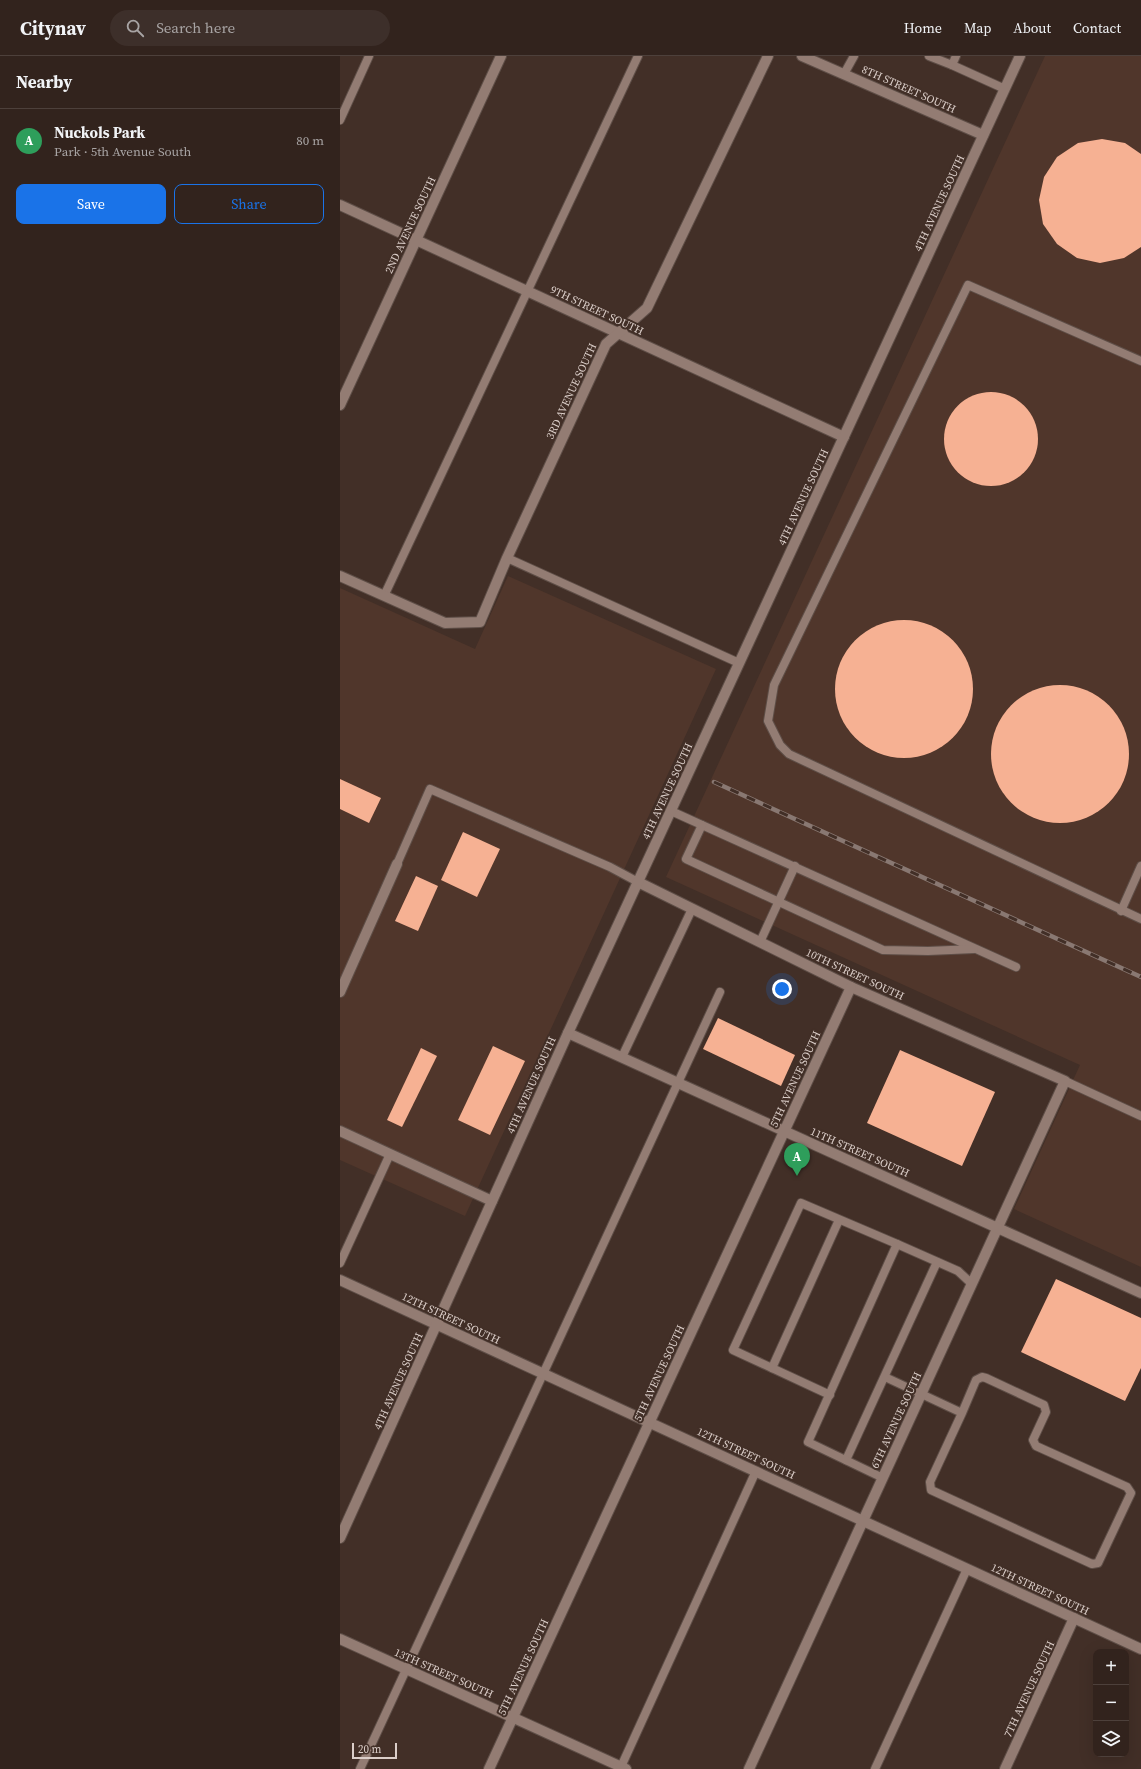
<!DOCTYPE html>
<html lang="en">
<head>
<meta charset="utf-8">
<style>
	body { margin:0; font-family:"Source Serif 4",serif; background:#3d2f2a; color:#f1f3f6 }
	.controls { position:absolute; right:12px; bottom:12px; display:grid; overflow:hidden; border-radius:8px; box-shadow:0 4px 16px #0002 }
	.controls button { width:36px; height:36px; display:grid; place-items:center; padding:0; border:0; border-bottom:1px solid #4d403b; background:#32231d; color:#f1f3f6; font:20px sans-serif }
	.scale { position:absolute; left:12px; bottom:10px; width:45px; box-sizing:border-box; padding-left:4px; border:2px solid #dbcec9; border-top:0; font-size:11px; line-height:14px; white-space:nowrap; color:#dbcec9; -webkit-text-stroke:3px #422f27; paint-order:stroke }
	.you { position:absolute; left:442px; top:933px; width:14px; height:14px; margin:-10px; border:3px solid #fff; border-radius:50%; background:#1a73e8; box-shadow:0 0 0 6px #1a73e833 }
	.badge { display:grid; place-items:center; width:26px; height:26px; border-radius:50%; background:#1a73e8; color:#fff; font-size:13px; font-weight:700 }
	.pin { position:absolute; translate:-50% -33px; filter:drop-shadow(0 1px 2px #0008) }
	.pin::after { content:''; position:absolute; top:21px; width:14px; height:12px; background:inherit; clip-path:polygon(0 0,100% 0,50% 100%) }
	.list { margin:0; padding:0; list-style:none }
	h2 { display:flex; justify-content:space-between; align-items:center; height:52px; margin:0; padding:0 16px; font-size:17px }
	h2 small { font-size:13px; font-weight:400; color:#a8a4a4 }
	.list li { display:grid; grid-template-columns:26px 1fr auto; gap:12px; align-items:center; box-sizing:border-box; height:64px; padding:0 16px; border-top:1px solid #4d403b }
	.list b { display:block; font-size:15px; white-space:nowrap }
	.list p { margin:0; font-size:13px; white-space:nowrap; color:#a8a4a4 }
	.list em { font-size:13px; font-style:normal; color:#a8a4a4 }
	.actions { display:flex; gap:8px; padding:12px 16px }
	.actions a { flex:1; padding:9px 0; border:1px solid #1a73e8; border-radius:8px; text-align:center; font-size:14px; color:#1a73e8 }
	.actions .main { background:#1a73e8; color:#fff }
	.icon { flex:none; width:22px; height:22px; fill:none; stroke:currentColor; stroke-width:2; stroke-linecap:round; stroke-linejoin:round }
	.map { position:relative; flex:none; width:801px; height:1713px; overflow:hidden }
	header { display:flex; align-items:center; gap:24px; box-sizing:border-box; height:56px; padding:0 20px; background:#32231d; border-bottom:1px solid #4d403b }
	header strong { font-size:19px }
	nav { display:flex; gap:22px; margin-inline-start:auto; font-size:14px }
	.search { width:280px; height:36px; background:#3d2f2a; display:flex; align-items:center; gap:10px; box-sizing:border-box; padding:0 14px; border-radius:22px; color:#a8a4a4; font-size:15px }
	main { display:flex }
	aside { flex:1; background:#32231d }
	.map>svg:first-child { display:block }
	.built { fill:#50362b }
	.building { fill:#f6b193 }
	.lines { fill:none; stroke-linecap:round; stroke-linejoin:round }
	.lane-casing { stroke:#5e4e47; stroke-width:10 }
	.street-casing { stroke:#5e4e47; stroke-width:12 }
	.lane { stroke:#937c73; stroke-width:8 }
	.street { stroke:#937c73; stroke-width:10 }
	.rail-casing { stroke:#897872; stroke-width:4.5 }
	.rail { stroke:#422f27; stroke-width:3; stroke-dasharray:9; stroke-linecap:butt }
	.labels { text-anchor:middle; stroke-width:4; stroke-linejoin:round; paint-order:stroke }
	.street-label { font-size:11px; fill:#dbcec9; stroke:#422f27 }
</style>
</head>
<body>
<header>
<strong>Citynav</strong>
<div class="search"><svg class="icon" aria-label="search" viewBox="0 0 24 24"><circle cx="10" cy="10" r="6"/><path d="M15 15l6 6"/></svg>Search here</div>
<nav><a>Home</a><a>Map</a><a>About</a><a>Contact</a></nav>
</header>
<main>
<aside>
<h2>Nearby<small></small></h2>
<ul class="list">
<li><span class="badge" style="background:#2e9e5b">A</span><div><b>Nuckols Park</b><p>Park · 5th Avenue South</p></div><em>80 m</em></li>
</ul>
<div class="actions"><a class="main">Save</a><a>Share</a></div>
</aside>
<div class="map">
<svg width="801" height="1713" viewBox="0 0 801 1713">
	<rect width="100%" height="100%" fill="#422f27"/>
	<g class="built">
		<polygon points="705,0 801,0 801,1211 674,1153 740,1009 326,821"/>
		<polygon points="168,520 376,613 125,1160 0,1104 0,532 135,593"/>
	</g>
	<g class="building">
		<polygon points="762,83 785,87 801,98 801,191 784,202 760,207 737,202 717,188 703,168 699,144 704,121 717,101 738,87"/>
		<circle cx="651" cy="383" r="47"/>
		<circle cx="564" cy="633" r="69"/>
		<circle cx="720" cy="698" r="69"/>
		<polygon points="0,723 41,742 29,767 0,753"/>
		<polygon points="123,776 160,793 137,841 101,824"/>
		<polygon points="76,820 98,830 78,875 55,865"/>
		<polygon points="378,962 455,999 441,1030 363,993"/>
		<polygon points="153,990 185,1005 150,1079 118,1064"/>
		<polygon points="81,992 97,1000 62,1071 47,1064"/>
		<polygon points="560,994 655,1036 622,1110 527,1067"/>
		<polygon points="716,1223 801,1262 801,1312 785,1345 681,1296"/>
	</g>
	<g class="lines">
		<g class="lane-casing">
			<g id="lane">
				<polyline points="589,0 612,9"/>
				<polyline points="616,0 612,9 665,33"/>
				<polyline points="504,18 514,0"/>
				<polyline points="0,64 29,0"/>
				<polyline points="801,305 628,229 434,629 428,665 440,689 449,698 801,863"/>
				<polyline points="167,502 399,607"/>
				<polyline points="44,540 298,0"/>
				<polyline points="331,755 676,911"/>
				<polyline points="362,769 346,803 543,894 588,895 634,893"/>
				<polyline points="57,808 90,733 270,811 298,826"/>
				<polyline points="781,855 801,810"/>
				<polyline points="420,886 455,810"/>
				<polyline points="282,1001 352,853"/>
				<polyline points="725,1025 801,1060"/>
				<polyline points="0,1207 50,1098"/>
				<polyline points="432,1312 499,1164"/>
				<polyline points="545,1321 622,1357 590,1426 591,1434 752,1508 758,1507 791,1437 787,1431 696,1390 693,1384 706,1356 704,1349 646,1322 642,1321 636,1324 622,1357"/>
				<polyline points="490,1339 393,1294 461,1147 557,1188"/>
				<polyline points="506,1404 597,1206"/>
				<polyline points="543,1422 468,1386 557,1188 618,1215 632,1228"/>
				<polyline points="20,1713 380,936"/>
				<polyline points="280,1713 416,1415"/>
				<polyline points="535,1713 627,1513"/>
			</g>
		</g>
		<g class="street-casing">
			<g id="street">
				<polyline points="462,0 643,79"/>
				<polyline points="0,149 504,381"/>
				<polyline points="0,349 161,0"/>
				<polyline points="0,520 105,567 140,566 167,502 266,288 307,252 428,0"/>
				<polyline points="298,826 511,931 725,1025 409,1713"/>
				<polyline points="0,936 57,808"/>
				<polyline points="228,977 801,1237"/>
				<polyline points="0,1075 152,1145"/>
				<polyline points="0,1224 801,1593"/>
				<polyline points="0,1482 228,977 680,0"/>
				<polyline points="0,1583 286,1713"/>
				<polyline points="149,1713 511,931"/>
				<polyline points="665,1713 734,1562"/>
			</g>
		</g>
		<use href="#lane" class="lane"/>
		<use href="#street" class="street"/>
		<g class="rail-casing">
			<polyline id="rail" points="374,726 801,921"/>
		</g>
		<use href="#rail" class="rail"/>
	</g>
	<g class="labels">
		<g class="street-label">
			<text transform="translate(569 33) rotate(24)" y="4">8TH STREET SOUTH</text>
			<text transform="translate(599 147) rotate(-65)" y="4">4TH AVENUE SOUTH</text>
			<text transform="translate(70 169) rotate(-65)" y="4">2ND AVENUE SOUTH</text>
			<text transform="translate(257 254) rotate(25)" y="4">9TH STREET SOUTH</text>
			<text transform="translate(231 335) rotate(-65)" y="4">3RD AVENUE SOUTH</text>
			<text transform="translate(463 441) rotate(-65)" y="4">4TH AVENUE SOUTH</text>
			<text transform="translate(327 735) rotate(-65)" y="4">4TH AVENUE SOUTH</text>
			<text transform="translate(515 918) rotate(25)" y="4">10TH STREET SOUTH</text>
			<text transform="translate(455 1023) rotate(-65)" y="4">5TH AVENUE SOUTH</text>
			<text transform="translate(191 1029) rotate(-66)" y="4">4TH AVENUE SOUTH</text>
			<text transform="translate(520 1096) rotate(24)" y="4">11TH STREET SOUTH</text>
			<text transform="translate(111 1262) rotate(25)" y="4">12TH STREET SOUTH</text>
			<text transform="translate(319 1317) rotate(-65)" y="4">5TH AVENUE SOUTH</text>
			<text transform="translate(58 1325) rotate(-66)" y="4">4TH AVENUE SOUTH</text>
			<text transform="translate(556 1364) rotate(-65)" y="4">6TH AVENUE SOUTH</text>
			<text transform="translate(406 1397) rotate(25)" y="4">12TH STREET SOUTH</text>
			<text transform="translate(700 1533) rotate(25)" y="4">12TH STREET SOUTH</text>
			<text transform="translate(183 1611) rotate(-65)" y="4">5TH AVENUE SOUTH</text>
			<text transform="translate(104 1617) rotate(24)" y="4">13TH STREET SOUTH</text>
			<text transform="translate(689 1633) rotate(-65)" y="4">7TH AVENUE SOUTH</text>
		</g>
	</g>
</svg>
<div class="controls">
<button>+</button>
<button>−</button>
<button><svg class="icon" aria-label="layers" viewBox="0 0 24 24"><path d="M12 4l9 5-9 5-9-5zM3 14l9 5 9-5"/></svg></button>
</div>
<div class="scale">20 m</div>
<div class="you"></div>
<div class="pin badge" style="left:457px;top:1120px;background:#2e9e5b">A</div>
</div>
</main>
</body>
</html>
